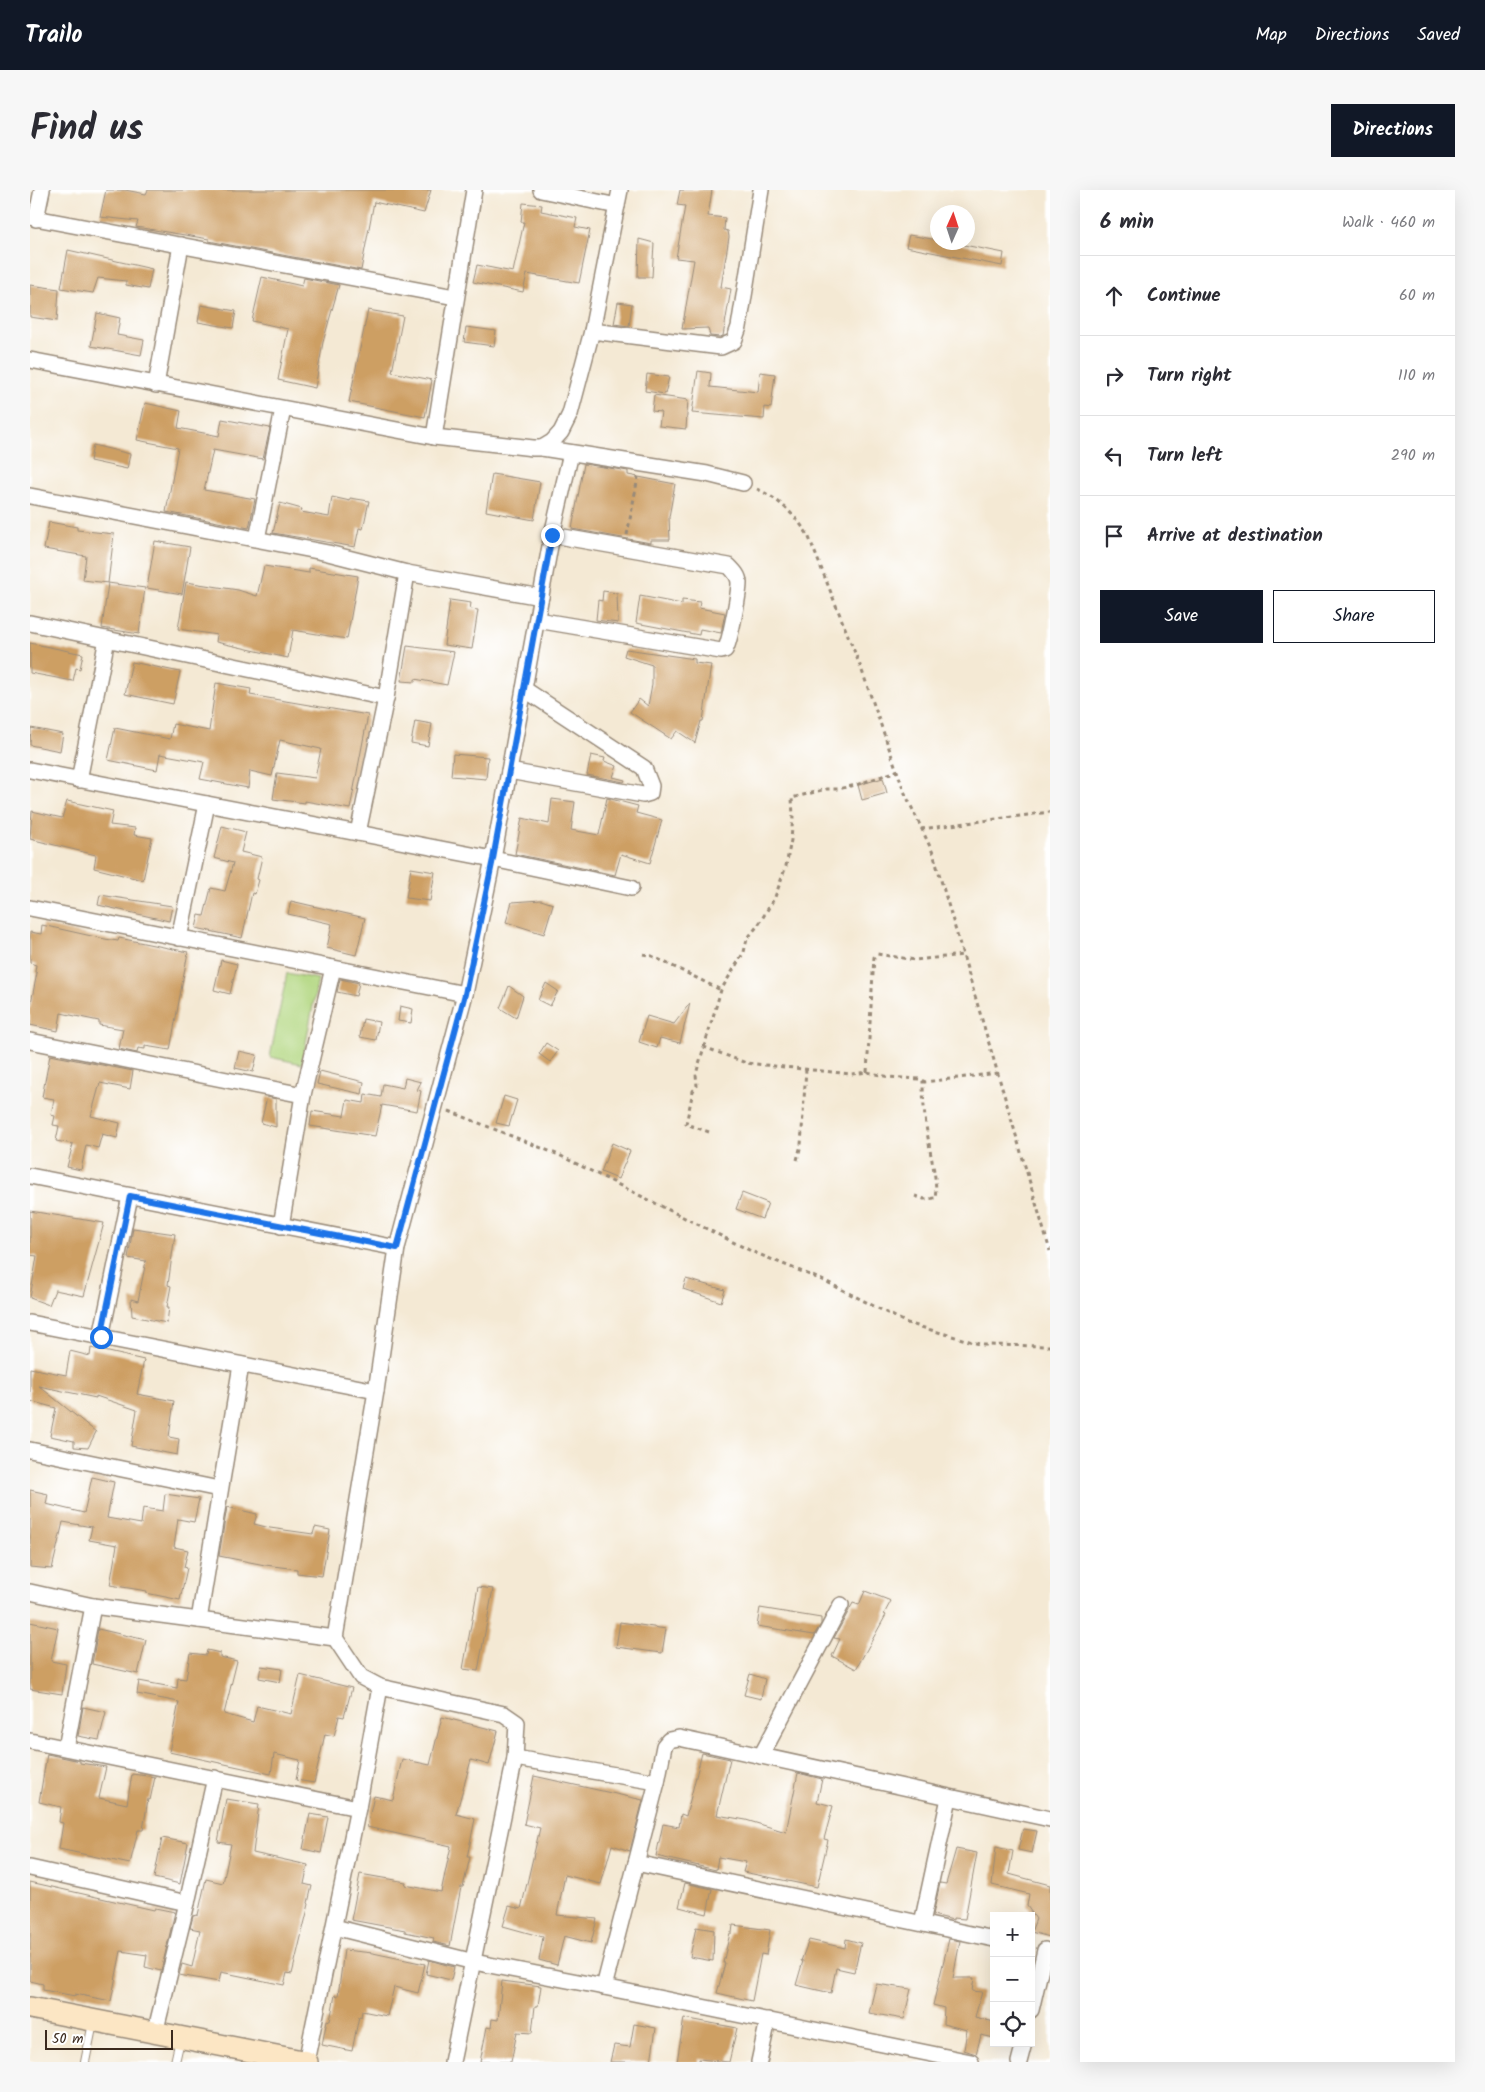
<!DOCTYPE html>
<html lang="en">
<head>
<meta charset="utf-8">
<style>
	body { margin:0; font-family:Kalam,sans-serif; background:#f7f7f7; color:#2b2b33 }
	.controls { position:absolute; right:15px; bottom:15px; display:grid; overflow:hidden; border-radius:0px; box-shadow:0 5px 20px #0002 }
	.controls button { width:45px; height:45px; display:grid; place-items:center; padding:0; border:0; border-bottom:1px solid #e1e1e2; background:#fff; color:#2b2b33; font:25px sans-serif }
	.compass { position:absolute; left:900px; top:15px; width:45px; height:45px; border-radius:50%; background:#fff; box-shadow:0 5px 20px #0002; rotate:3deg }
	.scale { position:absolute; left:15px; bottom:12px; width:128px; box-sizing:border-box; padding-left:5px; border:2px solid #3b2a1e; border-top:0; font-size:14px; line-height:18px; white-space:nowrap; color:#3b2a1e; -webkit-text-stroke:4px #fff; paint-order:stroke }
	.stop { position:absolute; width:15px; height:15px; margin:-11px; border:4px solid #1a73e8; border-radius:50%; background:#fff }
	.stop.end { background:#1a73e8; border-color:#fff; box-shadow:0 1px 5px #0008 }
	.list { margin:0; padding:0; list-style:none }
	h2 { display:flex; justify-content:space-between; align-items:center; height:65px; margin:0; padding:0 20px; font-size:21px }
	h2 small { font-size:16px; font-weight:400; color:#7c7c81 }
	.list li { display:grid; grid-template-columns:32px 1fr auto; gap:15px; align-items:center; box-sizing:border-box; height:80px; padding:0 20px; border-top:1px solid #e1e1e2 }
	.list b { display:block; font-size:19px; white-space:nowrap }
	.list em { font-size:16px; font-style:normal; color:#7c7c81 }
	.actions { display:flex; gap:10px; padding:15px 20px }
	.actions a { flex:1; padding:11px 0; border:1px solid #111827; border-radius:0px; text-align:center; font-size:18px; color:#111827 }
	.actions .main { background:#111827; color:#fff }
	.icon { flex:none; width:28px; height:28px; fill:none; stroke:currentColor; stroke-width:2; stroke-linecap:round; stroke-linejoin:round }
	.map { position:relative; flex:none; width:1020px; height:1872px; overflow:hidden; border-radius:0px }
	header { display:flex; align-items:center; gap:30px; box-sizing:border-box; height:70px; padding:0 25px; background:#111827; color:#fff }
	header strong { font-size:24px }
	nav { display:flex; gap:28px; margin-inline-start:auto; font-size:18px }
	.intro { display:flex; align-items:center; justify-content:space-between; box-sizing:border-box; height:120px; padding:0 30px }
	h1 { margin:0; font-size:35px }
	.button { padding:12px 22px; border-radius:0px; background:#111827; color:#fff; font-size:18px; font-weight:700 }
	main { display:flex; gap:30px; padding:0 30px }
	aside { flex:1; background:#fff; border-radius:0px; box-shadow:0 5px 20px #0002 }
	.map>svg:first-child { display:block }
	.green { fill:#b2d781; stroke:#768050 }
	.building { fill:#cd9f63 }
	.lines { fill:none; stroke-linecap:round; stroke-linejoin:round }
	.lane-casing { stroke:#988a79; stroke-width:10 }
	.street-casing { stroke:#988a79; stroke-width:18 }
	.secondary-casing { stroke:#988a79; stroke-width:24 }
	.path { stroke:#988a79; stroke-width:3; stroke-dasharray:4 4; stroke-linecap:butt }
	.lane { stroke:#fff; stroke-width:8 }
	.street { stroke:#fff; stroke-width:15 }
	.secondary { stroke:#fce6c4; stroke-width:21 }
	.route { stroke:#1a73e8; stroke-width:6 }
</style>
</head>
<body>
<header>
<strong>Trailo</strong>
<nav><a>Map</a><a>Directions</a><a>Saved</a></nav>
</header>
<div class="intro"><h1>Find us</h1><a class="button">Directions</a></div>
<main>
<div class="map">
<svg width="1020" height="1872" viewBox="0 0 1020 1872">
	<rect width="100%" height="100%" fill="#fff"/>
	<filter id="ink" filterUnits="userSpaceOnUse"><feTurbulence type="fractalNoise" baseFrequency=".02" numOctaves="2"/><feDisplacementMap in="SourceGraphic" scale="10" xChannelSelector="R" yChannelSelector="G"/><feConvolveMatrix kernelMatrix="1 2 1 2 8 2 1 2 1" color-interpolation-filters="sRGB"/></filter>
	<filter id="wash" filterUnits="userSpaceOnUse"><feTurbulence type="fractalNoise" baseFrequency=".0096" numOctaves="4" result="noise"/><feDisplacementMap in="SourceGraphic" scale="20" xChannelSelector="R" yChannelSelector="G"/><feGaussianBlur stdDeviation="1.12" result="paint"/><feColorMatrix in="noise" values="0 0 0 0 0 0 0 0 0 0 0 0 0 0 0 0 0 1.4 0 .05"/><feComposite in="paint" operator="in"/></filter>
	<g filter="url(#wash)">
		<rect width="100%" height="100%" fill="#f4e9d4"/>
		<polygon class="green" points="257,783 288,789 272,874 240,867"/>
		<g id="blocks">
			<g class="building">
				<polygon points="76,0 95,0 116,4 118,0 401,0 394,23 344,12 331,80 179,51 179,49 106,37 108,31 70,27"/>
				<polygon points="650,0 682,0 678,26 695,28 694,40 698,41 699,47 691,97 701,99 693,146 690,147 680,146 678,138 652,139 664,70 646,68 655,16 647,15"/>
				<polygon points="493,13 512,15 511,21 547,28 545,37 560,40 549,93 497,84 493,102 443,92 447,75 483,82 494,32 491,32"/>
				<polygon points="879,45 908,50 908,52 919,52 974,63 972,76 876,57"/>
				<polygon points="609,49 624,53 622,87 608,87"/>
				<polygon points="38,60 122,79 118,99 96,95 96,91 68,88 63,103 31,98"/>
				<polygon points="232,87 272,96 274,88 309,95 293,152 285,198 248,190 258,139 222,131"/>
				<polygon points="0,95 29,99 27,131 0,127"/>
				<polygon points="588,112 602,114 599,136 584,134"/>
				<polygon points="171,115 206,121 203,138 168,132"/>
				<polygon points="338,120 373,126 362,182 402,190 395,227 319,212"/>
				<polygon points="67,123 90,128 87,145 114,150 111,165 61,156"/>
				<polygon points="436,137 466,141 464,156 434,152"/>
				<polygon points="668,181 681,183 680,197 728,202 730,182 745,184 741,218 735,217 734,229 662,223"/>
				<polygon points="617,184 639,187 635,204 615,201"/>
				<polygon points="624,205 658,210 656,239 629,236 631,222 622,221"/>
				<polygon points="115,213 151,221 148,238 189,246 192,229 240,238 233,269 183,260 174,300 225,309 219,338 136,322 148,258 107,250"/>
				<polygon points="63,255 100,264 97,279 60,271"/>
				<polygon points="554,274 598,281 598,285 645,294 639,327 640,350 621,350 621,353 542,339"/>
				<polygon points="462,284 510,292 504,330 456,321"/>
				<polygon points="302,307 320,311 320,308 339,311 333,339 329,338 325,357 243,343 250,313 272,319 271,322 299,327"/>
				<polygon points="19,332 47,337 47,340 84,344 78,393 115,398 109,444 72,438 78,393 53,390 56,366 14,359"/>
				<polygon points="125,351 160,357 152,404 117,398"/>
				<polygon points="234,376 279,383 279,378 328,386 317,449 263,440 258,468 186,452 187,445 148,439 156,392 208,400 227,406"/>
				<polygon points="573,401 587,403 588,433 566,430 568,410 572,411"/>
				<polygon points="610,406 652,414 652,410 670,412 669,418 695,423 691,443 670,439 669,445 606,433"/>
				<polygon points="420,410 441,413 440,419 448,420 442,459 414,455"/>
				<polygon points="0,453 53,464 50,479 46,478 43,491 0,483"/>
				<polygon points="377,456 424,462 417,495 385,489 385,492 371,491"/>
				<polygon points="596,459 665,469 665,473 681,475 673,531 671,531 665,553 647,541 641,549 600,522 609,509 618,516 622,494 622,475 594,466"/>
				<polygon points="102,472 150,482 143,514 95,504"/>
				<polygon points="186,493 221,499 220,505 338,525 320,619 275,611 275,613 243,609 247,583 285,588 291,559 250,550 242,586 220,581 218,598 170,589 174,572 130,564 127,580 78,570 85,538 140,549 143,534 179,541"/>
				<polygon points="385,531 402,534 398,556 381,553"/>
				<polygon points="1,538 33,544 30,561 0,555"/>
				<polygon points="423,564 458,567 456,589 421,586"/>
				<polygon points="561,565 575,568 574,571 587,576 583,587 595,590 594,592 557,585"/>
				<polygon points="853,588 857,603 832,610 828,595"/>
				<polygon points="577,608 608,616 606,623 632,630 620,673 591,664 585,685 485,664 492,628 519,634 522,609 545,612 541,640 569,645"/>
				<polygon points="37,611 83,621 80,635 105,638 104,645 122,648 113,690 64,678 66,665 0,649 2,621 32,628"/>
				<polygon points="192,636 216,642 211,662 232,667 227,689 229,690 225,704 222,703 212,748 166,738 169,725 174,726 181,698 195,701 203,673 184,668"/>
				<polygon points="381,678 405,682 400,711 376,708"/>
				<polygon points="70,705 142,716 139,731 68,715"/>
				<polygon points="511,710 523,714 514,744 476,732 482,712"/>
				<polygon points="261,711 335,728 326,765 297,758 302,734 258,724"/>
				<polygon points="12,735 75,749 88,751 89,748 158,762 140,860 115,856 115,859 108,858 107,863 89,859 93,839 69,835 69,831 31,823 28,841 0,835 0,818 7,783 5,782 6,775 0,773 0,742 11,744"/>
				<polygon points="191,770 207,774 200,804 184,800"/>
				<polygon points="310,789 329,793 326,806 307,802"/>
				<polygon points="516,793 528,801 520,816 508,810"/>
				<polygon points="479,796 493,806 486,828 470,818"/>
				<polygon points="660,813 650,853 630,848 627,858 609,852 617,826 644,834"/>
				<polygon points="370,816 383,819 381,833 368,831"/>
				<polygon points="333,829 349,832 346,850 330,847"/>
				<polygon points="516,853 528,861 520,872 509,864"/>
				<polygon points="209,861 227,865 223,882 205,878"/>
				<polygon points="20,865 103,881 100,899 70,893 61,926 90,933 87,948 72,944 68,958 56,955 51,980 37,977 43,954 26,951 29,936 23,935 25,926 21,925 24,909 12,907"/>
				<polygon points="290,881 334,892 332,904 287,894"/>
				<polygon points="375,888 391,892 387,900 391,901 387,921 352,915 345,946 280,936 282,921 314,926 317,910 334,913 335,904 351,907 353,894 373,898"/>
				<polygon points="474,906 487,910 479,936 466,933"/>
				<polygon points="237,907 246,909 246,937 231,933"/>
				<polygon points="582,953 600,961 588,989 571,982"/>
				<polygon points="712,1003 738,1013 732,1029 706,1019"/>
				<polygon points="0,1021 74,1033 54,1106 25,1100 19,1115 0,1108 7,1066 0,1065"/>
				<polygon points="103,1038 145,1044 138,1095 141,1096 137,1117 139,1117 137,1133 102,1126 101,1109 108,1111 116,1071 98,1068"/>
				<polygon points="656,1089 695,1100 691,1112 653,1099"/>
				<polygon points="61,1158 114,1170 107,1204 144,1211 139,1247 149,1249 147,1265 101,1256 107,1220 66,1206 66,1208 9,1196 66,1242 58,1258 44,1257 44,1251 20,1246 26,1218 0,1211 0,1178 36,1185 40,1161 60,1166"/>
				<polygon points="62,1287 84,1292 77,1328 111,1334 113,1318 133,1321 135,1304 169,1309 164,1332 148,1329 144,1357 158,1360 154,1377 157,1378 150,1410 116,1403 117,1401 80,1395 87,1355 59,1350 62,1337 33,1332 22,1379 0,1377 0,1300 18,1304 16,1314 54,1323"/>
				<polygon points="197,1317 227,1324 224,1334 240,1338 283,1344 285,1337 300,1340 292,1386 267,1383 267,1379 235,1375 189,1366"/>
				<polygon points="448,1397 463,1399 448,1481 433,1479"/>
				<polygon points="835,1401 861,1411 854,1424 856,1425 826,1479 802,1466 810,1449 804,1448 823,1413 829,1415"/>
				<polygon points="730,1418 791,1428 791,1434 784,1445 727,1436"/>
				<polygon points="0,1432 28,1438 21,1471 36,1474 32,1504 0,1499"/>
				<polygon points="590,1432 636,1439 632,1463 586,1457"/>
				<polygon points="68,1439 116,1450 108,1484 62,1474"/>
				<polygon points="177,1460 190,1463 190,1467 207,1471 194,1524 223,1532 227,1516 261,1524 270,1485 322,1498 314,1527 309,1526 304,1546 295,1544 284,1593 266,1590 270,1570 244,1564 241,1584 139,1562 149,1512 107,1504 109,1491 147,1498 148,1488 156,1489 160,1463 176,1465"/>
				<polygon points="231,1476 252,1479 250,1492 229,1488"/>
				<polygon points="720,1484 735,1489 731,1509 714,1505"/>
				<polygon points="53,1517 76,1522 69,1550 48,1546"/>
				<polygon points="412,1527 468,1541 459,1575 441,1570 426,1624 445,1629 437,1667 440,1667 433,1697 431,1697 420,1756 403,1752 404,1748 375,1742 375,1740 321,1730 330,1684 376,1692 375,1695 411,1702 421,1656 337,1637 344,1606 363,1610 372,1569 400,1575"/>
				<polygon points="672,1563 700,1569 687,1625 716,1630 756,1642 768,1583 792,1589 787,1612 803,1616 794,1649 798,1650 787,1697 713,1682 716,1672 688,1667 686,1680 626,1666 633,1634 649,1637 651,1624 656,1626"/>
				<polygon points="17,1564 50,1571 50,1573 76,1577 69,1608 97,1614 102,1584 125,1587 120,1610 118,1609 113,1640 108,1640 100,1674 29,1659 33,1633 29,1632 31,1617 9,1612"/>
				<polygon points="504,1586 613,1610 600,1661 582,1655 571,1694 535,1685 527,1725 567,1729 561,1753 534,1746 527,1775 509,1770 513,1747 473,1736 479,1716 491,1719 510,1638 494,1634"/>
				<polygon points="196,1609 229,1614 223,1663 278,1675 274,1694 282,1696 278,1713 279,1714 262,1784 257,1783 254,1795 191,1782 189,1792 149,1785 152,1774 162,1777 170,1740 160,1738 163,1726 168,1725 176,1689 193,1693 201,1654 188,1652"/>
				<polygon points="280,1624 298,1627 291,1663 273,1659"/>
				<polygon points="993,1639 1007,1641 1002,1663 988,1660"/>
				<polygon points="132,1648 158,1653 150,1694 124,1688"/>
				<polygon points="966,1657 983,1661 979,1684 1020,1695 1020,1747 1001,1742 1006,1729 997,1716 999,1704 962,1695"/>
				<polygon points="926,1659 947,1663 935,1729 923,1728 923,1730 903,1725 910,1693 916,1694"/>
				<polygon points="0,1692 124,1720 125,1718 145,1722 131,1781 115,1777 117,1765 91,1761 81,1811 45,1804 45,1806 13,1800 13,1794 0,1791"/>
				<polygon points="655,1693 682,1699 677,1724 649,1717"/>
				<polygon points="703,1735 740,1740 736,1765 731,1764 722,1811 687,1803 695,1773 693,1773 700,1743 702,1743"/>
				<polygon points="666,1737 684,1740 683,1771 660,1767"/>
				<polygon points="816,1749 831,1753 824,1782 806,1778 801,1803 766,1795 773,1771 771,1771 779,1750 815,1758"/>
				<polygon points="919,1749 930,1751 923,1788 944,1788 942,1801 952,1802 945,1827 964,1832 964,1848 951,1845 946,1864 934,1860 937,1840 913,1834 914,1818 903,1815"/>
				<polygon points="314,1760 343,1763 395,1774 388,1803 364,1797 357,1826 332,1821 331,1827 329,1826 322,1861 292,1855 297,1830 300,1831 305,1805 308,1806"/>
				<polygon points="399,1770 424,1777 421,1790 396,1784"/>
				<polygon points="472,1791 511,1796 508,1816 505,1816 502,1843 487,1842 481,1872 450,1872 457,1837 461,1838 462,1829 468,1830"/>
				<polygon points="846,1794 881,1799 874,1829 839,1823"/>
				<polygon points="654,1828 707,1838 699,1872 669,1869 669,1872 647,1872"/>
				<polygon points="604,1834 626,1838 621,1872 580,1872 584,1855 600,1857"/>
			</g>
		</g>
	</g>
	<g filter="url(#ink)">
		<use href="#blocks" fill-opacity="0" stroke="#988a79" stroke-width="1"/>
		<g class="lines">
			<g class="lane-casing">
				<g id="lane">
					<polyline points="55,1872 63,1833"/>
					<polyline points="145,1872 150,1850"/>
				</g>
			</g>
			<g class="street-casing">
				<g id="street">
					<polyline points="511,0 587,16"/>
					<polyline points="0,27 425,107"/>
					<polyline points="6,29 12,0"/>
					<polyline points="562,141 691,157 704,151 709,137 731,0"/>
					<polyline points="0,170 404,247 503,258 512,258 677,284 713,293"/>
					<polyline points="126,195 151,55"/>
					<polyline points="404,247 444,0"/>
					<polyline points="512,258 522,252 531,242 540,224 562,141 590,0"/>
					<polyline points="0,306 298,363 377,383 511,407"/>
					<polyline points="227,349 253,219"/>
					<path d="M 507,430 L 691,461 L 695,460 C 700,452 709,403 709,393 C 709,386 704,381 699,376 L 522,345"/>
					<polyline points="0,433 356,508"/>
					<polyline points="0,580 463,669 601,698"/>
					<polyline points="479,581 613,605 620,603 621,596 614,578 494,499"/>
					<polyline points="49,590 77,449"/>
					<polyline points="328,643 356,508 377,383"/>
					<polyline points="0,718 435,804"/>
					<polyline points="149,748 177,614"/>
					<polyline points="0,851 273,905"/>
					<polyline points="0,986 367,1058"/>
					<polyline points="251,1036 273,905 303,778"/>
					<polyline points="0,1133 346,1201"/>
					<polyline points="71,1147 100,1006"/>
					<polyline points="0,1260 189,1299"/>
					<polyline points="0,1402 63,1416 305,1448"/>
					<polyline points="169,1430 211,1175"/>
					<polyline points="0,1551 328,1618"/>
					<polyline points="36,1558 63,1416"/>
					<polyline points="731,1566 811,1415"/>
					<polyline points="485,1568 627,1592"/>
					<polyline points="606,1673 964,1749"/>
					<polyline points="0,1678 157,1713"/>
					<polyline points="892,1733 919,1608"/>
					<polyline points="304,1737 444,1772 574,1797 627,1592 634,1556 639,1550 649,1548 1020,1629"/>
					<polyline points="574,1797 941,1872"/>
					<polyline points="1001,1820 1015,1760"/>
					<polyline points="125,1843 157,1713 185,1588"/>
					<polyline points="276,1872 328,1618 350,1497"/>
					<polyline points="422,1872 485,1568 487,1533 474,1524 350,1497 331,1487 305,1448 346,1201 367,1058 435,804 463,669 522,345 541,263"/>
					<polyline points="729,1872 738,1830"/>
					<polyline points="989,1872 994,1853"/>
				</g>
			</g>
			<g class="secondary-casing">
				<polyline id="secondary" points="0,1818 277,1872"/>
			</g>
			<g class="path">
				<path d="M 727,299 C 749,309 765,325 778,345 L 831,478 L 874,601 L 903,663 L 1020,1061"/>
				<polyline points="597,345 608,287"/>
				<polyline points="891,639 1020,622"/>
				<polyline points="613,764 622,766 691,800"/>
				<polyline points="674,857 691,800 714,762 717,749 729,734 745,707 756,676 761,650 763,626 762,608 796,599 808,599 826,595 867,581"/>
				<polyline points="837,882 844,767 847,764 885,770 933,765"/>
				<polyline points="419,921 529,965 721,1061 797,1092 877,1133 953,1155 1020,1156"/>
				<polyline points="679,942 656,934 663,901 667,896 666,884 674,857 716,873 821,884 837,882 859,887 890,889 895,892 968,883"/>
				<polyline points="767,970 771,955 776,879"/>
				<path d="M 885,1006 L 894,1009 L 905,1008 C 908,989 901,971 899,953 C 895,933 893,912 893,891"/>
			</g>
			<use href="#lane" class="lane"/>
			<use href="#street" class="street"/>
			<use href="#secondary" class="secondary"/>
		</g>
	</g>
	<g class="lines" filter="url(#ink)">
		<polyline class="route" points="71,1147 100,1006 367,1058 435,804 463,669 522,345"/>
	</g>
</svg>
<div class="controls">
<button>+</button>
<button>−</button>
<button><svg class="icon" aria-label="locate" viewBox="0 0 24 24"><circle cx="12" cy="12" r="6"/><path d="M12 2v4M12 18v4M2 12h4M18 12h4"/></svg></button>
</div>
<svg class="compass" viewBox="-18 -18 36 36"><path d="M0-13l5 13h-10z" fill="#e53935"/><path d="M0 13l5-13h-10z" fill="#7c7c81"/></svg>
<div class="scale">50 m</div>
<div class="stop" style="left:71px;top:1147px"></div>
<div class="stop end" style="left:522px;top:345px"></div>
</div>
<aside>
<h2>6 min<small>Walk · 460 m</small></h2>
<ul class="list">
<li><svg class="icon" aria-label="ahead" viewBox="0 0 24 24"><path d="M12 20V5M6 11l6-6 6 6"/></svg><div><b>Continue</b></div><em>60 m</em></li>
<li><svg class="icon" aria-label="right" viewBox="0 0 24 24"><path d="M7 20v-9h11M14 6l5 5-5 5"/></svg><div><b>Turn right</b></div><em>110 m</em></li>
<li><svg class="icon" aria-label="left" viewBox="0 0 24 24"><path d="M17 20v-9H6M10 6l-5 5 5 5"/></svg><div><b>Turn left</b></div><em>290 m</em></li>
<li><svg class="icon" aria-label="arrive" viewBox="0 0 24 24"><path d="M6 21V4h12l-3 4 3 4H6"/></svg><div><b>Arrive at destination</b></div></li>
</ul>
<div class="actions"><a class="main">Save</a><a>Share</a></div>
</aside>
</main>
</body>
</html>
